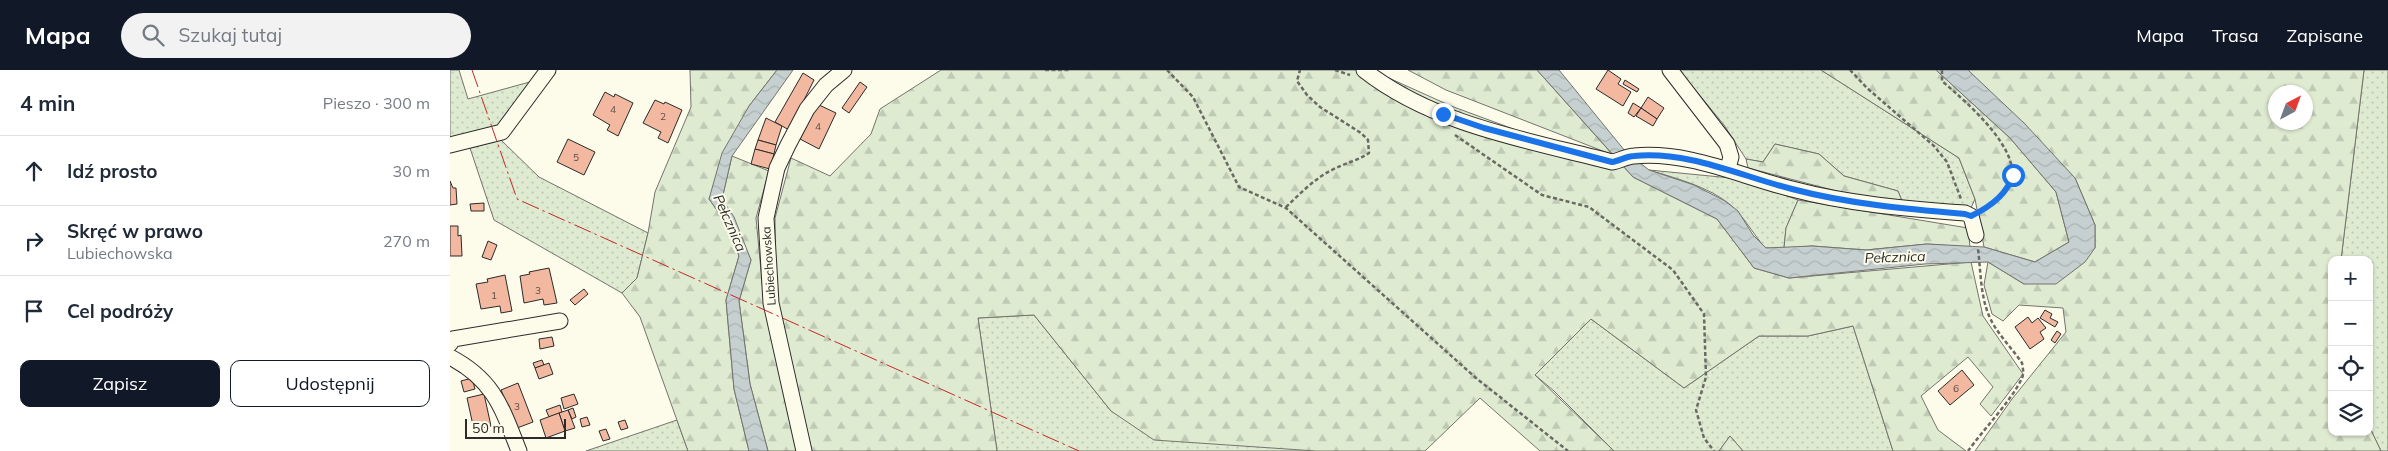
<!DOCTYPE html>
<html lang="pl">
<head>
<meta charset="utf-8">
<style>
	body { margin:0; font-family:Mulish,sans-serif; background:#f2f2f3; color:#1f2937 }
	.controls { position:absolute; right:15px; bottom:15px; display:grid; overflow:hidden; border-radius:10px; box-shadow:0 1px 4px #0004 }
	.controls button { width:45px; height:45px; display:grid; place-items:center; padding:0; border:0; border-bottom:1px solid #e0e1e3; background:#fff; color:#1f2937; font:25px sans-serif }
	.compass { position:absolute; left:1818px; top:15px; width:45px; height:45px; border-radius:50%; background:#fff; box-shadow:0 1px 4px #0004; rotate:41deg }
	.scale { position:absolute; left:15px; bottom:12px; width:101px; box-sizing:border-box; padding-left:5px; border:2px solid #2b2b2b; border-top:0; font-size:14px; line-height:18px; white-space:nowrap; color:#2b2b2b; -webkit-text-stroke:4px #fdfbea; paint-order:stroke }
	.stop { position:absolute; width:15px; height:15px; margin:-11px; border:4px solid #1a73e8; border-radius:50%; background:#fff }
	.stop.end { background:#1a73e8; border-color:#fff; box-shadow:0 1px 5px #0008 }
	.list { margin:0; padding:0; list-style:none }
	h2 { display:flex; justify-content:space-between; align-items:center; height:65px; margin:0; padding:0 20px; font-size:21px }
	h2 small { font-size:16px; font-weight:400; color:#747a83 }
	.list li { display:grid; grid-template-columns:32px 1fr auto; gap:15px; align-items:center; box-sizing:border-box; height:70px; padding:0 20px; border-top:1px solid #e0e1e3 }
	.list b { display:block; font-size:19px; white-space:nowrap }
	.list p { margin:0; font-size:16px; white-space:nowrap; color:#747a83 }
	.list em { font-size:16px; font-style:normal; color:#747a83 }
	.actions { display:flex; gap:10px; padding:15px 20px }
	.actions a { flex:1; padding:11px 0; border:1px solid #111827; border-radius:10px; text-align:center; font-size:18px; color:#111827 }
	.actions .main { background:#111827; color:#fff }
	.icon { flex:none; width:28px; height:28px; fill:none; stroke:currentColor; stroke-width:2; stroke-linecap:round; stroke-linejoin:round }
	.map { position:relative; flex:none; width:1938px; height:381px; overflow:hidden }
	header { display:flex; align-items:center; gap:30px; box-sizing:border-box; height:70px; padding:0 25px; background:#111827; color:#fff }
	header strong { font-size:24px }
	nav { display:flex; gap:28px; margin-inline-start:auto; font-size:18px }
	.search { width:350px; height:45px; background:#f2f2f3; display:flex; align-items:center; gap:12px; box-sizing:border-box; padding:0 18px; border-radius:28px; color:#747a83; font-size:19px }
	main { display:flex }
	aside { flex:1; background:#fff }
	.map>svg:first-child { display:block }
	.grass { fill:url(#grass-dots); stroke:#74746e }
	.forest { fill:url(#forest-firs); stroke:#74746e; fill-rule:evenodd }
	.water { fill:url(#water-waves); stroke:#74746e }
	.building { fill:#f2b8a0; stroke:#2b2b2b }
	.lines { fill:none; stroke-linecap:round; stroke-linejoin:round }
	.minor-casing { stroke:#2b2b2b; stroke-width:17 }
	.path { stroke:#6a6964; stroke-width:2.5; stroke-dasharray:4 2.5; stroke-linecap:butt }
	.minor { stroke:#fdfbea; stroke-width:15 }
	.power { stroke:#c62828; stroke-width:1; stroke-dasharray:18 4 2.5 4; stroke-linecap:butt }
	.route { stroke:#1a73e8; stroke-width:6 }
	.labels { text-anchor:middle; stroke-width:4; stroke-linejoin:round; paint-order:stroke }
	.number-label { font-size:10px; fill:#5d4e48 }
	.street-label { font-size:12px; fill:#2b2b2b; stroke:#fdfbea }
	.water-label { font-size:14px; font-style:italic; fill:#2b2b2b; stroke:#fdfbea }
</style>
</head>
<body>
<header>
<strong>Mapa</strong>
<div class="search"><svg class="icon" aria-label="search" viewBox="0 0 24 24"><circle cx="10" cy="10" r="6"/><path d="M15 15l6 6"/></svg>Szukaj tutaj</div>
<nav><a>Mapa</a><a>Trasa</a><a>Zapisane</a></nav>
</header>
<main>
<aside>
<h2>4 min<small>Pieszo · 300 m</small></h2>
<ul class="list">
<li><svg class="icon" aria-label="ahead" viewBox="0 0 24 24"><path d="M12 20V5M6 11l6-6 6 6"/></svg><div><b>Idź prosto</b></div><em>30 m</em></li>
<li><svg class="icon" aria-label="right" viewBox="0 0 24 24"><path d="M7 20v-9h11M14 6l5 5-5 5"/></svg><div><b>Skręć w prawo</b><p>Lubiechowska</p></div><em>270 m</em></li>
<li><svg class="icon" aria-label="arrive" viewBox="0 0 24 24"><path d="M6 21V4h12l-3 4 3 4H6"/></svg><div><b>Cel podróży</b></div></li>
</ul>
<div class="actions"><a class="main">Zapisz</a><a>Udostępnij</a></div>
</aside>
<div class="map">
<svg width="1938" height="381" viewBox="0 0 1938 381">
	<defs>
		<pattern id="grass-dots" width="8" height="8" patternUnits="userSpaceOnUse" patternTransform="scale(1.25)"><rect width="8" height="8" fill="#deebd1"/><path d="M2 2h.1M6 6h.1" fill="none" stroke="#bfcab4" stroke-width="1.8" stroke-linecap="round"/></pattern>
		<pattern id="forest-firs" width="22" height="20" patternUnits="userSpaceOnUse" patternTransform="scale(1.25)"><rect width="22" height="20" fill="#deebd1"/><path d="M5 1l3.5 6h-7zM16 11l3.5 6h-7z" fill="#bfcab4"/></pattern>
		<pattern id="water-waves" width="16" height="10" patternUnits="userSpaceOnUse" patternTransform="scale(1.25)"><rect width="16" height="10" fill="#c7d0d0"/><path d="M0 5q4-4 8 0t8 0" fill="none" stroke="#abb3b3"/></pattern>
	</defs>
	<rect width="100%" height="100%" fill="#fdfbea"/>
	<g class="grass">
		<polygon points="0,0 9,0 18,29 87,10 46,60 0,70"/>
		<polygon points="1229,0 1371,0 1509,88 1525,129 1521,138 1452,131 1448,121 1394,106 1369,84 1325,74 1313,92 1296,89 1274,55"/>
		<polygon points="1914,0 1938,0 1938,381 1931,381 1919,356 1919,190 1891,190"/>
		<polygon points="51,70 89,107 198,163 187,208 172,223 44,150 20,78"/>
		<path d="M 1199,100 L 1291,109 L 1348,130 L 1336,158 L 1334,178 L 1315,178 C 1305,166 1297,152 1287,141 C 1265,118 1228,109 1199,100 Z"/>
		<polygon points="584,245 661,341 866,381 547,381 528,248"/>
		<polygon points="1141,249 1234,318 1309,266 1358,266 1403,256 1443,381 1293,381 1280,366 1269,381 1164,381 1104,321 1085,305"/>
		<polygon points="227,350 238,381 136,381"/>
	</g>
	<g class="forest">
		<polygon points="240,0 327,0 299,36 259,129 277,154 289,186 276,230 284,319 299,381 238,381 190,247 172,223 187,208 198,163 205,122 241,37"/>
		<polygon points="491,0 921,0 1001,36 1164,96 1174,97 1183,107 1267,149 1304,198 1339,208 1521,192 1533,246 1573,304 1541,346 1530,334 1543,317 1518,287 1471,326 1488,360 1516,381 1443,381 1403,256 1358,266 1309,266 1234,318 1141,249 1085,305 1164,381 1090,381 1030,328 975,381 866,381 704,370 661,341 584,245 528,248 547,381 362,381 326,232 325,148 341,88 380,106 421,64 430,39"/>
		<polygon points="958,0 1087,0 1163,85 996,20"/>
		<polygon points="1371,0 1486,0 1560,68 1606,122 1619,172 1585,192 1534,177 1525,129 1509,88"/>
		<path d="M 1518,0 L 1914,0 L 1891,190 L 1882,190 L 1882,362 L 1919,362 L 1919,356 L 1931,381 L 1525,381 L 1562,329 L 1616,262 L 1613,238 L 1569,235 L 1553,251 L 1542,244 L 1534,215 L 1538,192 L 1574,214 L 1645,178 L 1645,155 L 1625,108 ZM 1826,22 L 1856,22 L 1856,52 L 1826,52 Z"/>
		<polygon points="1325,74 1369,84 1394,106 1448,121 1452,131 1398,124 1298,98 1296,89 1313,92"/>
		<polygon points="282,86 319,101 306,148 314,232 350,381 318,381 300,314 289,231 301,190 272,129"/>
		<polygon points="1348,130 1518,158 1520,177 1477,174 1416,180 1362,176 1334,178 1336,158"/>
		<polygon points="1280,366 1293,381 1269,381"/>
	</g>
	<g class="water">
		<polygon points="327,0 343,0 282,86 272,129 284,147 301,190 289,231 300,314 318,381 299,381 284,319 276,230 289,186 277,154 259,129 272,83 299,36"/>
		<polygon points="1087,0 1109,0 1175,81 1199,100 1244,115 1275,131 1288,141 1303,165 1316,178 1362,176 1416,180 1477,174 1534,177 1585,192 1619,172 1606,122 1560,68 1486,0 1518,0 1575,54 1625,108 1645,155 1645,178 1635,192 1606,214 1574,214 1538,192 1475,194 1339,208 1304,198 1267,149 1183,107"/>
	</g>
	<g class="building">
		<polygon points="1158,0 1171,9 1168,14 1181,22 1173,36 1146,19"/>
		<polygon points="353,3 364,10 339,60 325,52"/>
		<polygon points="1175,10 1189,19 1187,22 1173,14"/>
		<polygon points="410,12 417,17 399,43 392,38"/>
		<polygon points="155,22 164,27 165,24 183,33 168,66 157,60 160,55 143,45"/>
		<polygon points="1198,27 1214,38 1207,49 1191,38"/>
		<polygon points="205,30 214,34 215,32 232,40 218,73 208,68 211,62 193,53"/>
		<polygon points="1183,33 1191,38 1184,47 1178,43"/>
		<polygon points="367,34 386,43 369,79 350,69"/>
		<polygon points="1191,38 1207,49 1203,56 1186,46"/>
		<polygon points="316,48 332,56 326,75 308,70"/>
		<polygon points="118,69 145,82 134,105 107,92"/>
		<polygon points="308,70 326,75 324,84 305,79"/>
		<polygon points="305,79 324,84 320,99 301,94"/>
		<polygon points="0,111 3,118 6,118 7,134 0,135"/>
		<polygon points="34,133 34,141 21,141 20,134"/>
		<polygon points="0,156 8,156 8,166 11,165 12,186 0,186"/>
		<polygon points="38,171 47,175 41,190 32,187"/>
		<polygon points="99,198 107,233 94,235 93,229 74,233 70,206 80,204 79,202"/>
		<polygon points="55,205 62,241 51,243 50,236 31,239 26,214 38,212 37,209"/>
		<polygon points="134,219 138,224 125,235 120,230"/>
		<polygon points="1595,240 1602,244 1600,248 1608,252 1605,257 1590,248"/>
		<polygon points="1578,247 1582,253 1588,248 1596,258 1590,262 1594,269 1580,279 1565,257"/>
		<polygon points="1607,261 1611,264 1605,273 1601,270"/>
		<polygon points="102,267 104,276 90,279 89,269"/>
		<polygon points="92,290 94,295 85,298 83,293"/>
		<polygon points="99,293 103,304 89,309 85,298"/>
		<polygon points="1512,300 1524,315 1500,335 1488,321"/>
		<polygon points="22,308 25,319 14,322 11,311"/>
		<polygon points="68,313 83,352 67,358 51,320"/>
		<polygon points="34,324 41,356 24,360 17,328"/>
		<polygon points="124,324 128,334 114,339 111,328"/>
		<polygon points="110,335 112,342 99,347 96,340"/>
		<polygon points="123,338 126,347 122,349 118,340"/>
		<polygon points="118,340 125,358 115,361 109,343"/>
		<polygon points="109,343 115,361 96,368 90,350"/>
		<polygon points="137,347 140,355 132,357 130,349"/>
		<polygon points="175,350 178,358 171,360 168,352"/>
		<polygon points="156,359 160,369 153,371 149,361"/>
	</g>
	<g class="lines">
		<g class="minor-casing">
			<g id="minor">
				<path d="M 914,0 C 984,55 1078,70 1162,92 C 1169,91 1177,86 1184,86 C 1239,81 1290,106 1342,119 C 1399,134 1457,139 1515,143 L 1521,146 L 1526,165"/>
				<polyline points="1220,0 1277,74 1281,87 1278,98"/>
				<polyline points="0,75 52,62 98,0"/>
				<polyline points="0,274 3,269 110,251"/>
				<path d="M 0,287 C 44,310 52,338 69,381"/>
				<polyline points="354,381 321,233 316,148 327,98 338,75 357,39 376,15 394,0"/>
			</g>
		</g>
		<g class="path">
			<polyline points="595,0 619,0"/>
			<polyline points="717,0 743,27 789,117 836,138 1026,308 1118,381"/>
			<polyline points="885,0 900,5"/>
			<polyline points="1400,0 1417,18 1484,76 1497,92 1511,129"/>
			<path d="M 1492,0 L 1492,11 C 1515,31 1577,83 1559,116 C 1554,126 1543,133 1534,140"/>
			<polyline points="1005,65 1092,125 1139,137 1223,200 1254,244 1256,307 1246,340 1254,368 1264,381"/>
			<path d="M 836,137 C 850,124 865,108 882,100 C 895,93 907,91 919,83 L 918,70 L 911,63 L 870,37 L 857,25 L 847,11 L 850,0"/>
			<path d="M 1518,381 C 1533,360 1562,330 1572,308 C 1574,304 1573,298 1572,293 C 1562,278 1548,265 1540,248 C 1530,226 1531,202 1528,179"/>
		</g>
		<use href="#minor" class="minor"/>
		<polyline class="power" points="22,0 67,129 629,381"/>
	</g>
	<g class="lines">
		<path class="route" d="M 993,44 L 1034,58 L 1162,92 C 1169,91 1177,86 1184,86 C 1240,81 1290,106 1342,119 C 1399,134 1457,139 1515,144 L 1521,146 C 1540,137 1557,125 1563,105"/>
	</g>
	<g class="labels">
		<g class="number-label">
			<text x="163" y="43">4</text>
			<text x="213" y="50">2</text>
			<text x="368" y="60">4</text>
			<text x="126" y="91">5</text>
			<text x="88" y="224">3</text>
			<text x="44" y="229">1</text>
			<text x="1506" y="322">6</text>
			<text x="67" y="340">3</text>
		</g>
		<g class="street-label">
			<text transform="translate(319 196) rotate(-94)" y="4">Lubiechowska</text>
		</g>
		<g class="water-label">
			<text transform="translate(280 153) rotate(66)" y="5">Pełcznica</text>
			<text transform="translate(1445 187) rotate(-2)" y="5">Pełcznica</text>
		</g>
	</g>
</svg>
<div class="controls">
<button>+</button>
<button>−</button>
<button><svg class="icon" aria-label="locate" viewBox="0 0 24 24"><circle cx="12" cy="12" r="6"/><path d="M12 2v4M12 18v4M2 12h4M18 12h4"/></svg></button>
<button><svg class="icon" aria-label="layers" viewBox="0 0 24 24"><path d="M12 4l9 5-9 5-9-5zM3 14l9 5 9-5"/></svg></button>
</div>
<svg class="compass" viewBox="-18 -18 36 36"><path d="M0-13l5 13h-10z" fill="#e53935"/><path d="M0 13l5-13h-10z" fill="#747a83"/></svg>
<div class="scale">50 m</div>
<div class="stop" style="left:1563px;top:105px"></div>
<div class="stop end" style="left:993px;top:44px"></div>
</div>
</main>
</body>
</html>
